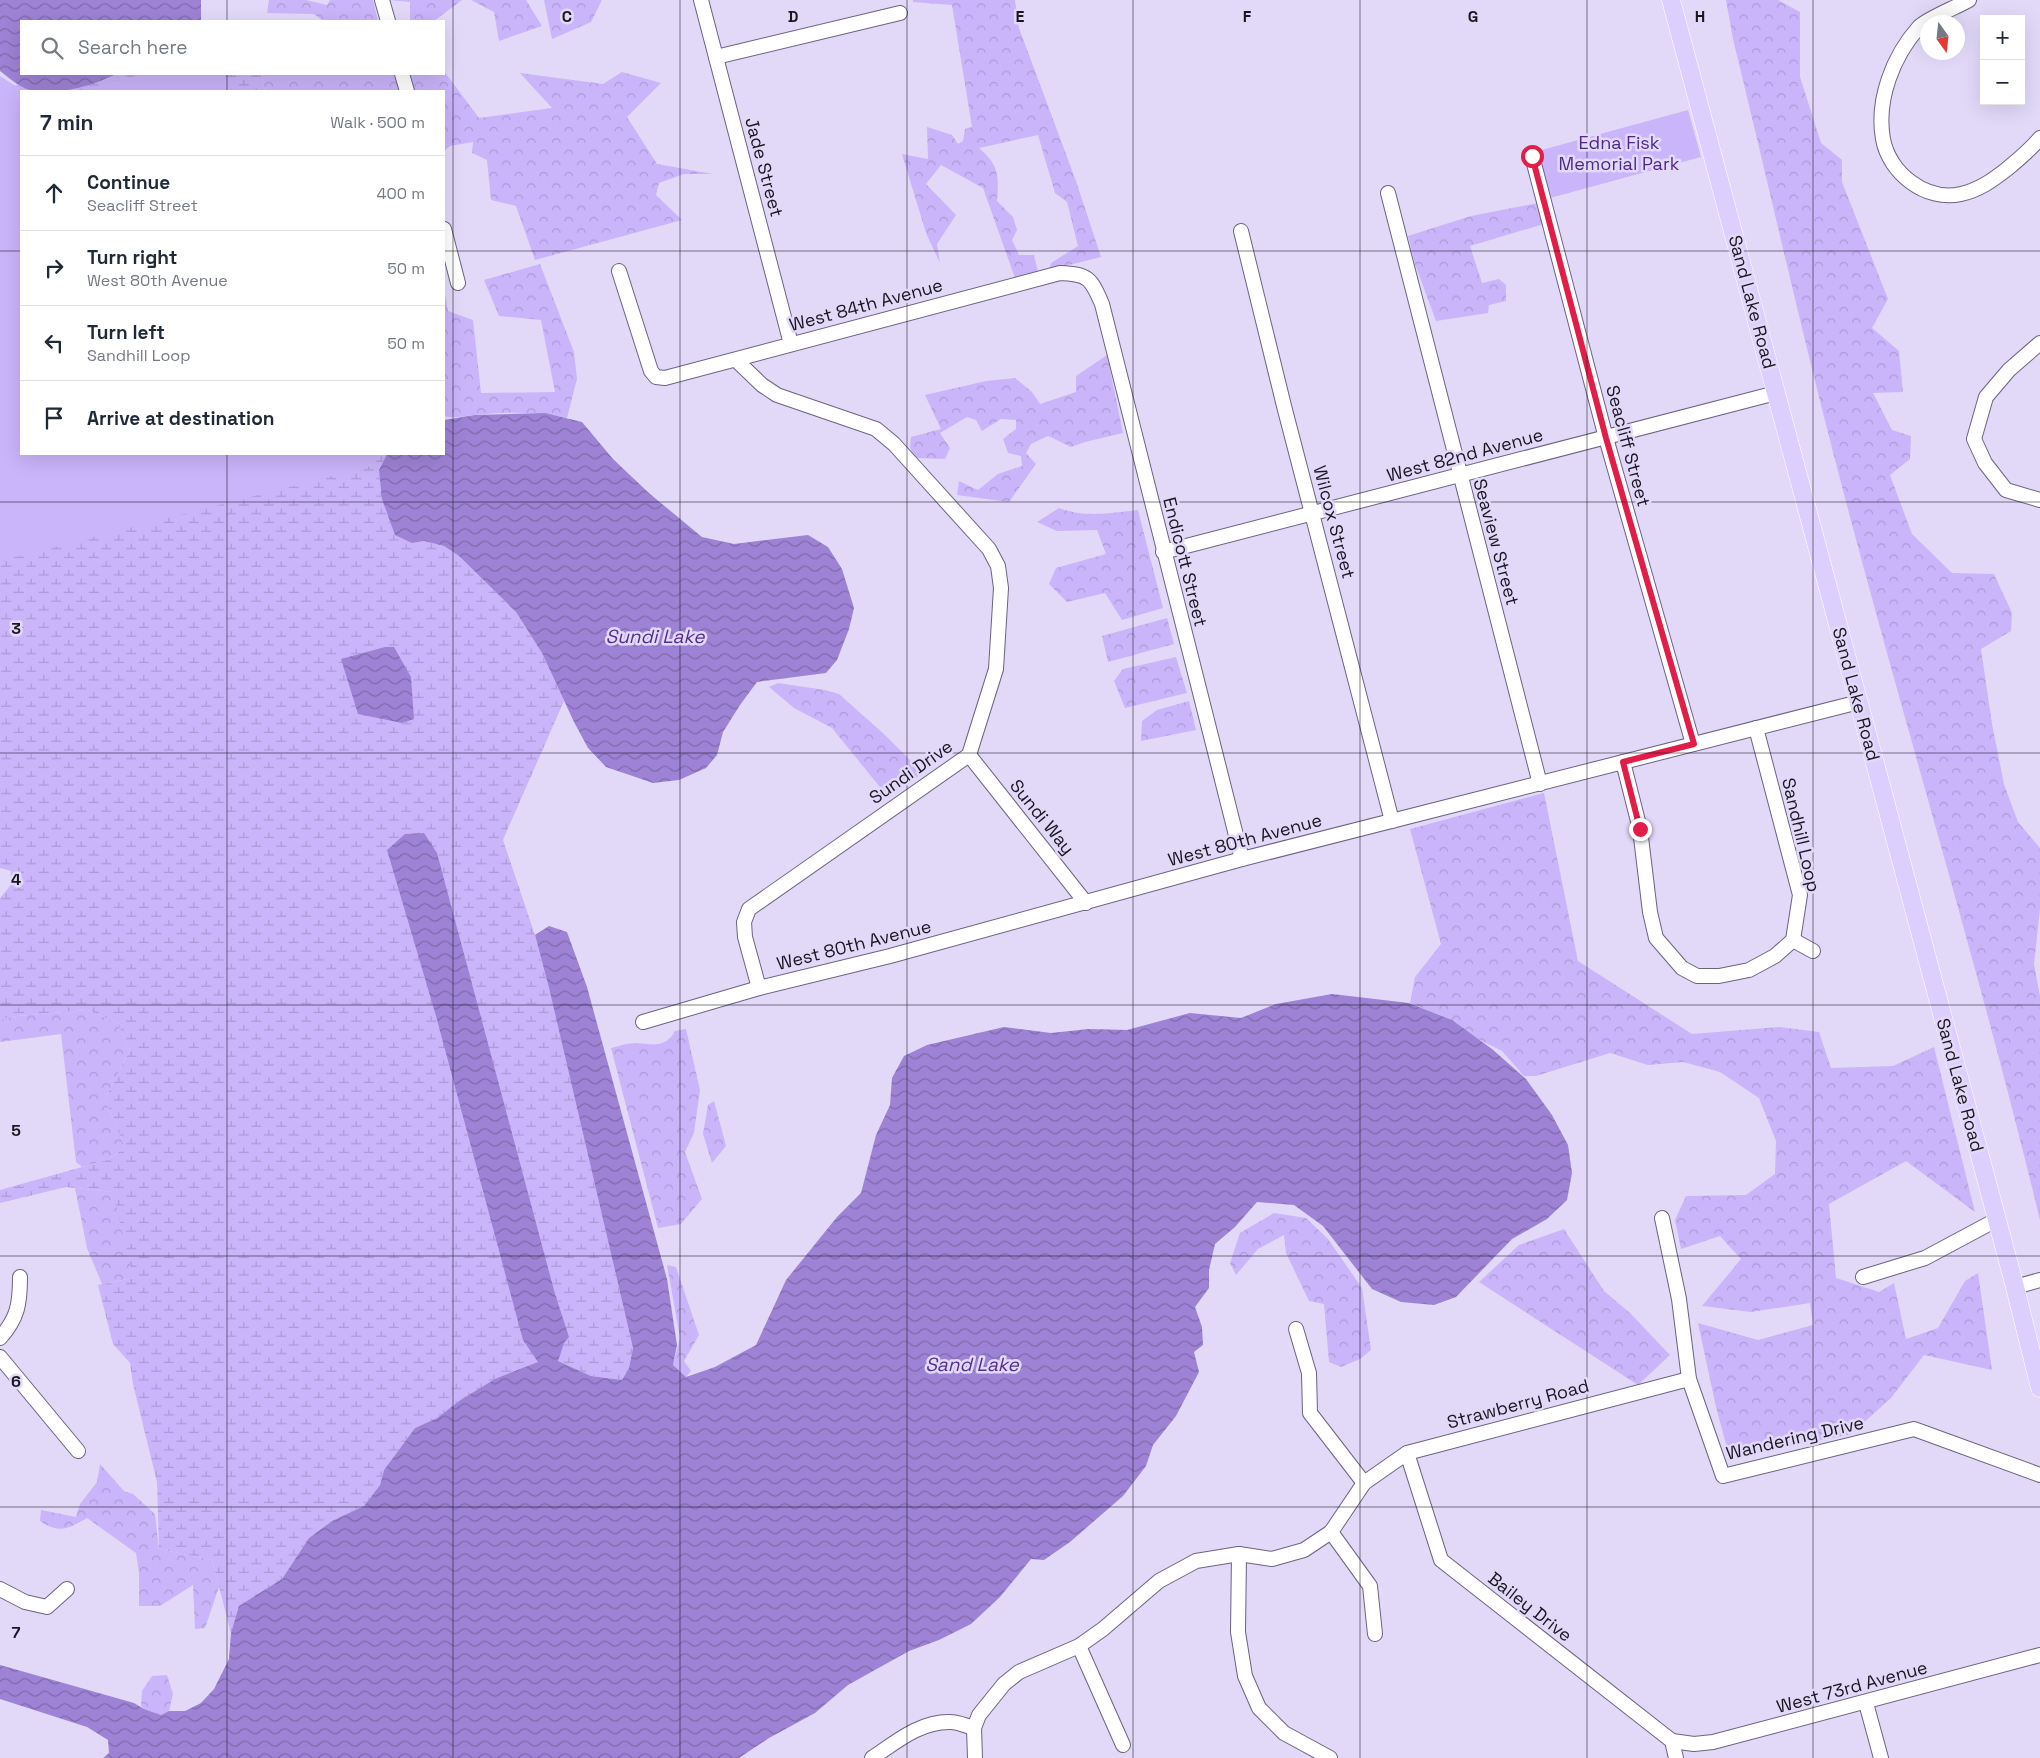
<!DOCTYPE html>
<html lang="en">
<head>
<meta charset="utf-8">
<style>
	body { margin:0; font-family:"Space Grotesk",sans-serif; background:#f2f2f3; color:#1f2937 }
	.controls { position:absolute; right:15px; top:15px; display:grid; overflow:hidden; border-radius:0px; box-shadow:0 5px 20px #0002 }
	.controls button { width:45px; height:45px; display:grid; place-items:center; padding:0; border:0; border-bottom:1px solid #e0e1e3; background:#fff; color:#1f2937; font:25px sans-serif }
	.compass { position:absolute; left:1920px; top:15px; width:45px; height:45px; border-radius:50%; background:#fff; box-shadow:0 5px 20px #0002; rotate:165deg }
	.stop { position:absolute; width:15px; height:15px; margin:-11px; border:4px solid #e11d48; border-radius:50%; background:#fff }
	.stop.end { background:#e11d48; border-color:#fff; box-shadow:0 1px 5px #0008 }
	.list { margin:0; padding:0; list-style:none }
	h2 { display:flex; justify-content:space-between; align-items:center; height:65px; margin:0; padding:0 20px; font-size:21px }
	h2 small { font-size:16px; font-weight:400; color:#747a83 }
	.list li { display:grid; grid-template-columns:32px 1fr auto; gap:15px; align-items:center; box-sizing:border-box; height:75px; padding:0 20px; border-top:1px solid #e0e1e3 }
	.list b { display:block; font-size:19px; white-space:nowrap }
	.list p { margin:0; font-size:16px; white-space:nowrap; color:#747a83 }
	.list em { font-size:16px; font-style:normal; color:#747a83 }
	.icon { flex:none; width:28px; height:28px; fill:none; stroke:currentColor; stroke-width:2; stroke-linecap:round; stroke-linejoin:round }
	.map { position:relative; flex:none; width:2040px; height:1758px; overflow:hidden }
	.search { position:absolute; background:#fff; box-shadow:0 5px 20px #0002; left:20px; top:20px; width:425px; height:55px; display:flex; align-items:center; gap:12px; box-sizing:border-box; padding:0 18px; border-radius:0px; color:#747a83; font-size:19px }
	.panel { position:absolute; background:#fff; box-shadow:0 5px 20px #0002; left:20px; top:90px; width:425px; height:365px; border-radius:0px }
	.map>svg:first-child { display:block }
	.forest { fill:url(#forest-crowns) }
	.wetland { fill:url(#wetland-marsh) }
	.park { fill:#cab4fa }
	.water { fill:url(#water-waves) }
	.lines { fill:none; stroke-linecap:round; stroke-linejoin:round }
	.minor-casing { stroke:#6c6380; stroke-width:16 }
	.major-casing { stroke:#fff; stroke-width:19 }
	.minor { stroke:#fff; stroke-width:14 }
	.major { stroke:#ddcffd; stroke-width:18 }
	.route { stroke:#e11d48; stroke-width:6 }
	.grid { fill:none; stroke:#191621; stroke-width:1; stroke-opacity:0.55 }
	.labels { text-anchor:middle; stroke-width:5; stroke-linejoin:round; paint-order:stroke }
	.park-label { font-size:18px; fill:#502788; stroke:#e2d9f9 }
	.street-label { font-size:18px; fill:#191621; stroke:#e2d9f9 }
	.water-label { font-size:19px; font-style:italic; fill:#562d8e; stroke:#e2d9f9 }
	.grid-label { font-size:16px; text-anchor:middle; font-weight:bold; fill:#191621; stroke:#e2d9f9; stroke-width:5; stroke-linejoin:round; paint-order:stroke }
</style>
</head>
<body>
<div class="map">
<svg width="2040" height="1758" viewBox="0 0 2040 1758">
	<defs>
		<pattern id="forest-crowns" width="20" height="18" patternUnits="userSpaceOnUse" patternTransform="scale(1.25)"><rect width="20" height="18" fill="#cab4fa"/><path d="M2 6a3 3 0 1 1 6 0M12 15a3 3 0 1 1 6 0" fill="none" stroke="#ad9ad6"/></pattern>
		<pattern id="wetland-marsh" width="20" height="14" patternUnits="userSpaceOnUse" patternTransform="scale(1.25)"><rect width="20" height="14" fill="#cab4fa"/><path d="M1 5h8M5 5V1M11 12h8M15 12V8" fill="none" stroke="#ad9ad6"/></pattern>
		<pattern id="water-waves" width="16" height="10" patternUnits="userSpaceOnUse" patternTransform="scale(1.25)"><rect width="16" height="10" fill="#9e82d5"/><path d="M0 5q4-4 8 0t8 0" fill="none" stroke="#8069ac"/></pattern>
	</defs>
	<rect width="100%" height="100%" fill="#e2d9f9"/>
	<g class="forest">
		<polygon points="269,0 306,0 327,5 330,0 373,0 378,21 323,21 314,14 267,13"/>
		<polygon points="389,0 462,0 434,21 410,21 410,2"/>
		<polygon points="471,0 526,0 542,26 499,41 494,12"/>
		<polygon points="544,0 602,0 591,22 552,39"/>
		<path d="M 913,0 L 1015,0 L 1019,28 L 1076,181 L 1101,257 L 1049,270 L 1051,263 L 1078,246 L 1067,202 L 1055,193 L 1038,135 L 979,148 C 999,165 999,176 997,201 L 1013,217 L 1017,230 L 1012,240 L 1019,255 L 1034,255 L 1038,272 L 1015,278 L 983,188 L 941,165 L 926,184 L 956,215 L 937,244 L 940,263 L 926,233 L 902,154 L 928,159 L 927,127 L 952,135 L 958,144 L 963,141 L 965,129 L 972,127 L 952,5 L 913,2 Z"/>
		<path d="M 1726,0 L 1778,0 L 1800,12 L 1800,77 L 1821,143 L 1842,160 L 1842,182 L 1888,299 L 1872,328 L 1899,351 L 1903,392 L 1873,393 L 1892,430 L 1911,436 L 1910,459 L 1890,475 L 1912,534 L 1952,573 L 1994,574 L 2012,613 L 2011,631 L 1981,649 L 1992,724 L 2004,784 L 2018,822 L 2040,848 L 2040,909 L 2034,964 L 2040,996 L 2040,1220 C 1978,963 1900,711 1834,456 C 1798,317 1767,178 1733,39 Z"/>
		<polygon points="444,71 479,118 552,108 520,73 603,84 622,72 661,83 627,117 657,164 713,174 684,174 659,183 656,195 682,220 535,260 516,206 491,200 487,160 472,153 473,142 450,146 444,151 444,91 265,91 261,74 444,74"/>
		<polygon points="1538,203 1544,224 1470,246 1482,283 1499,279 1506,285 1506,301 1489,305 1488,313 1436,321 1415,264 1408,236 1471,216"/>
		<path d="M 540,264 L 574,352 L 577,379 L 567,418 C 537,411 505,412 474,415 C 463,416 455,419 444,416 L 445,294 L 448,311 L 473,320 L 481,393 L 555,392 L 541,320 L 499,316 L 484,280 Z"/>
		<polygon points="1107,355 1123,433 1085,442 1071,447 1048,436 1031,444 1026,453 1036,464 1009,502 957,495 959,481 978,490 998,474 1022,466 1021,456 1008,453 1003,439 1016,429 1016,420 1001,419 982,431 976,420 967,417 940,433 950,448 945,459 915,458 910,448 911,437 941,429 925,395 986,381 1015,378 1032,392 1040,404 1076,392 1076,376"/>
		<path d="M 1059,508 C 1084,518 1112,513 1138,510 L 1163,608 L 1122,620 L 1105,593 L 1067,602 L 1049,584 L 1056,568 L 1106,554 L 1097,530 L 1057,531 L 1037,522 Z"/>
		<polygon points="1167,618 1174,644 1108,662 1102,636"/>
		<polygon points="1176,657 1187,693 1125,708 1114,681 1123,669"/>
		<polygon points="778,683 825,690 839,694 885,735 923,773 888,797 832,728 794,708 769,687"/>
		<polygon points="1189,701 1196,730 1141,741 1142,721 1157,710"/>
		<polygon points="1544,793 1578,961 1692,1034 1779,1027 1819,1032 1831,1068 1893,1066 1934,1047 1975,1212 1906,1161 1829,1204 1836,1278 1879,1292 1894,1283 1906,1339 1938,1328 1965,1281 1978,1273 1992,1370 1924,1355 1891,1398 1851,1434 1730,1459 1716,1407 1698,1323 1758,1340 1813,1325 1810,1303 1751,1312 1702,1306 1741,1259 1720,1236 1681,1249 1675,1220 1686,1196 1746,1195 1775,1174 1776,1141 1759,1098 1720,1072 1683,1062 1648,1065 1610,1053 1536,1076 1524,1076 1502,1051 1472,1036 1452,1020 1410,1003 1415,977 1441,944 1410,829"/>
		<polygon points="87,1010 117,1022 130,1050 105,1099 125,1148 107,1160 82,1167 76,1162 61,1034 0,1042 0,1019 17,1016"/>
		<path d="M 686,1029 L 700,1090 L 694,1133 L 685,1152 L 702,1199 L 681,1224 L 658,1228 L 611,1048 C 619,1046 628,1043 636,1043 C 652,1044 665,1049 675,1031 Z"/>
		<polygon points="714,1101 726,1146 712,1163 703,1134 708,1105"/>
		<polygon points="124,1174 254,1577 133,1278 102,1284 87,1248 75,1188 113,1192"/>
		<polygon points="1274,1213 1306,1218 1328,1239 1362,1288 1371,1350 1360,1359 1341,1367 1329,1362 1324,1304 1309,1301 1286,1253 1284,1235 1258,1249 1236,1275 1230,1263 1240,1233"/>
		<polygon points="1564,1229 1604,1291 1630,1313 1670,1355 1638,1385 1479,1282 1519,1245"/>
		<polygon points="667,1265 676,1267 699,1335 684,1361 691,1371 686,1377 673,1365 680,1338"/>
		<path d="M 100,1464 L 124,1491 L 133,1494 L 155,1514 L 159,1549 L 212,1560 L 219,1587 L 205,1628 L 195,1629 L 193,1585 L 160,1606 L 139,1606 L 139,1573 L 136,1553 L 87,1518 C 68,1529 59,1534 40,1521 L 41,1510 L 76,1517 L 80,1504 L 97,1482 Z"/>
		<polygon points="167,1675 173,1694 169,1711 161,1715 144,1709 141,1706 142,1691 152,1676"/>
	</g>
	<g class="wetland">
		<polygon points="116,74 261,74 265,91 62,91 106,79"/>
		<polygon points="20,85 32,91 21,91 21,454 387,454 379,470 412,543 424,541 444,546 459,556 516,612 542,653 564,701 503,840 535,935 549,988 633,1348 629,1368 622,1380 591,1376 558,1361 459,1401 437,1418 415,1428 384,1470 380,1485 364,1506 332,1521 309,1538 282,1579 240,1606 231,1633 212,1560 159,1549 157,1482 133,1384 130,1363 113,1344 98,1285 133,1278 113,1192 66,1187 0,1203 0,1190 107,1160 125,1148 105,1099 130,1050 117,1022 87,1010 17,1016 0,1019 0,898 10,886 11,871 0,868 0,88"/>
	</g>
	<g class="park">
		<polygon points="143,74 225,74 232,91 78,91"/>
		<polygon points="0,76 23,91 21,91 21,454 366,454 371,466 0,561"/>
		<polygon points="1688,110 1701,157 1550,198 1538,151"/>
	</g>
	<g class="water">
		<path d="M 0,0 L 201,0 L 201,21 L 21,21 L 21,74 L 116,74 C 95,85 57,96 33,91 C 22,89 9,78 0,71 Z"/>
		<polygon points="545,413 582,422 613,459 650,494 702,537 734,544 808,535 828,547 842,569 854,608 849,629 837,660 826,673 757,682 740,705 723,732 717,755 706,768 679,780 653,783 606,767 588,748 574,722 542,653 516,612 459,556 444,546 424,541 412,543 395,535 382,499 379,470 387,454 444,454 444,420 475,415"/>
		<polygon points="385,647 394,647 411,677 414,719 402,723 358,714 341,659"/>
		<polygon points="424,833 437,853 555,1294 569,1337 564,1343 558,1361 591,1376 622,1380 629,1368 633,1348 549,988 535,935 549,926 567,932 587,987 667,1279 677,1345 673,1365 686,1377 715,1367 756,1345 786,1280 837,1217 861,1193 876,1135 890,1105 892,1078 904,1056 927,1045 1004,1027 1051,1033 1089,1029 1127,1030 1190,1013 1241,1018 1276,1004 1332,994 1409,1003 1452,1020 1492,1049 1526,1079 1552,1115 1568,1145 1572,1173 1567,1200 1547,1219 1512,1239 1456,1297 1434,1305 1401,1302 1372,1289 1323,1226 1294,1205 1257,1202 1235,1227 1215,1244 1209,1270 1209,1288 1195,1307 1202,1327 1203,1345 1194,1352 1199,1372 1176,1416 1153,1445 1146,1466 1123,1496 1070,1542 1044,1560 1031,1559 1000,1597 971,1624 939,1640 909,1651 848,1685 815,1713 769,1738 739,1758 103,1758 109,1753 108,1740 87,1727 0,1699 0,1665 134,1703 144,1709 161,1715 169,1711 185,1711 201,1703 214,1689 229,1659 231,1633 239,1606 282,1579 309,1538 332,1521 364,1506 380,1485 384,1470 415,1428 437,1418 459,1401 495,1379 538,1362 523,1340 436,1016 387,850 405,834"/>
	</g>
	<g class="lines">
		<g class="minor-casing">
			<g id="minor">
				<polyline points="382,0 388,21"/>
				<polyline points="701,0 791,344"/>
				<path d="M 1969,0 C 1957,7 1928,18 1919,27 C 1893,56 1876,100 1883,139 C 1889,173 1926,202 1961,194 C 1979,190 1993,180 2007,169 C 2019,159 2030,150 2040,138"/>
				<polyline points="716,57 900,13"/>
				<polyline points="402,74 407,91"/>
				<polyline points="1532,156 1606,438 1693,744"/>
				<polyline points="1388,193 1540,784"/>
				<polyline points="444,229 458,283"/>
				<polyline points="1241,231 1284,406 1392,821"/>
				<path d="M 619,271 L 651,371 L 656,377 L 665,378 L 1060,273 C 1088,274 1091,278 1102,304 L 1242,859"/>
				<polyline points="2040,343 2009,370 1986,397 1974,439 1985,463 2006,490 2040,500"/>
				<polyline points="736,360 762,385 777,395 876,429 894,444 989,549 998,566 1001,588 996,669 969,755 749,909 744,922 745,937 759,988"/>
				<polyline points="1163,552 1776,393"/>
				<polyline points="969,755 1086,903"/>
				<polyline points="1623,762 1640,829 1650,912 1656,938 1682,968 1697,976 1719,976 1749,970 1775,956 1793,940 1800,895 1756,728"/>
				<polyline points="1793,940 1813,951"/>
				<polyline points="643,1022 759,988 890,956 1242,859 1859,702"/>
				<polyline points="1662,1218 1679,1299 1689,1379 1723,1476 1914,1429 2040,1475"/>
				<polyline points="1863,1277 1925,1258 1996,1220"/>
				<polyline points="2015,1287 2040,1280"/>
				<polyline points="1296,1329 1309,1373 1310,1413 1364,1483"/>
				<path d="M 0,1338 C 18,1318 20,1303 20,1277"/>
				<polyline points="0,1357 78,1451"/>
				<polyline points="1407,1453 1441,1560 1672,1741 1676,1758"/>
				<polyline points="1331,1532 1370,1586 1375,1634"/>
				<polyline points="1239,1554 1238,1632 1245,1676 1259,1708 1284,1733 1330,1758"/>
				<polyline points="0,1589 25,1602 47,1607 67,1589"/>
				<polyline points="1079,1646 1123,1745"/>
				<polyline points="1866,1703 1881,1758"/>
				<polyline points="1672,1741 1694,1744 1713,1742 2040,1655"/>
				<path d="M 872,1758 C 896,1742 920,1721 951,1722 C 958,1722 966,1726 974,1728"/>
				<polyline points="975,1758 974,1728 979,1715 1004,1684 1019,1672 1079,1646 1103,1629 1159,1581 1196,1561 1239,1554 1272,1559 1304,1550 1331,1532 1364,1483 1407,1453 1689,1379"/>
			</g>
		</g>
		<g class="major-casing">
			<polyline id="major" points="1671,0 2015,1287 2040,1388"/>
		</g>
		<use href="#minor" class="minor"/>
		<use href="#major" class="major"/>
	</g>
	<g class="lines">
		<polyline class="route" points="1532,156 1606,438 1694,744 1623,762 1640,829"/>
	</g>
	<path class="grid" d="M 227,0 L 227,21M 453,0 L 453,1758M 680,0 L 680,1758M 907,0 L 907,1758M 1133,0 L 1133,1758M 1360,0 L 1360,1758M 1587,0 L 1587,1758M 1813,0 L 1813,1758M 227,74 L 227,91M 0,251 L 21,251M 444,251 L 2040,251M 227,454 L 227,1758M 0,502 L 2040,502M 0,753 L 2040,753M 0,1005 L 2040,1005M 0,1256 L 2040,1256M 0,1507 L 2040,1507"/>
	<g class="labels">
		<g class="park-label">
			<text x="1619" y="149">Edna Fisk<tspan x="1619" dy="21">Memorial Park</tspan></text>
		</g>
		<g class="street-label">
			<text transform="translate(764 167) rotate(75)" y="6">Jade Street</text>
			<text transform="translate(1752 302) rotate(75)" y="6">Sand Lake Road</text>
			<text transform="translate(866 305) rotate(-15)" y="6">West 84th Avenue</text>
			<text transform="translate(1628 446) rotate(75)" y="6">Seacliff Street</text>
			<text transform="translate(1465 455) rotate(-15)" y="6">West 82nd Avenue</text>
			<text transform="translate(1334 522) rotate(75)" y="6">Wilcox Street</text>
			<text transform="translate(1496 542) rotate(75)" y="6">Seaview Street</text>
			<text transform="translate(1185 562) rotate(76)" y="6">Endicott Street</text>
			<text transform="translate(1856 694) rotate(75)" y="6">Sand Lake Road</text>
			<text transform="translate(911 772) rotate(-35)" y="6">Sundi Drive</text>
			<text transform="translate(1042 817) rotate(51)" y="6">Sundi Way</text>
			<text transform="translate(1801 835) rotate(77)" y="6">Sandhill Loop</text>
			<text transform="translate(1245 840) rotate(-15)" y="6">West 80th Avenue</text>
			<text transform="translate(854 945) rotate(-14)" y="6">West 80th Avenue</text>
			<text transform="translate(1960 1085) rotate(75)" y="6">Sand Lake Road</text>
			<text transform="translate(1518 1404) rotate(-15)" y="6">Strawberry Road</text>
			<text transform="translate(1795 1438) rotate(-13)" y="6">Wandering Drive</text>
			<text transform="translate(1530 1607) rotate(38)" y="6">Bailey Drive</text>
			<text transform="translate(1852 1687) rotate(-15)" y="6">West 73rd Avenue</text>
		</g>
		<g class="water-label">
			<text x="655" y="643">Sundi Lake</text>
			<text x="972" y="1371">Sand Lake</text>
		</g>
	</g>
	<g class="grid-label">
		<text x="567" y="22">C</text>
		<text x="793" y="22">D</text>
		<text x="1020" y="22">E</text>
		<text x="1247" y="22">F</text>
		<text x="1473" y="22">G</text>
		<text x="1700" y="22">H</text>
		<text x="16" y="634">3</text>
		<text x="16" y="885">4</text>
		<text x="16" y="1136">5</text>
		<text x="16" y="1387">6</text>
		<text x="16" y="1638">7</text>
	</g>
</svg>
<div class="controls">
<button>+</button>
<button>−</button>
</div>
<svg class="compass" viewBox="-18 -18 36 36"><path d="M0-13l5 13h-10z" fill="#e53935"/><path d="M0 13l5-13h-10z" fill="#747a83"/></svg>
<div class="stop" style="left:1532px;top:156px"></div>
<div class="stop end" style="left:1640px;top:829px"></div>
<div class="search"><svg class="icon" aria-label="search" viewBox="0 0 24 24"><circle cx="10" cy="10" r="6"/><path d="M15 15l6 6"/></svg>Search here</div>
<section class="panel">
<h2>7 min<small>Walk · 500 m</small></h2>
<ul class="list">
<li><svg class="icon" aria-label="ahead" viewBox="0 0 24 24"><path d="M12 20V5M6 11l6-6 6 6"/></svg><div><b>Continue</b><p>Seacliff Street</p></div><em>400 m</em></li>
<li><svg class="icon" aria-label="right" viewBox="0 0 24 24"><path d="M7 20v-9h11M14 6l5 5-5 5"/></svg><div><b>Turn right</b><p>West 80th Avenue</p></div><em>50 m</em></li>
<li><svg class="icon" aria-label="left" viewBox="0 0 24 24"><path d="M17 20v-9H6M10 6l-5 5 5 5"/></svg><div><b>Turn left</b><p>Sandhill Loop</p></div><em>50 m</em></li>
<li><svg class="icon" aria-label="arrive" viewBox="0 0 24 24"><path d="M6 21V4h12l-3 4 3 4H6"/></svg><div><b>Arrive at destination</b></div></li>
</ul>
</section>
</div>
</body>
</html>
